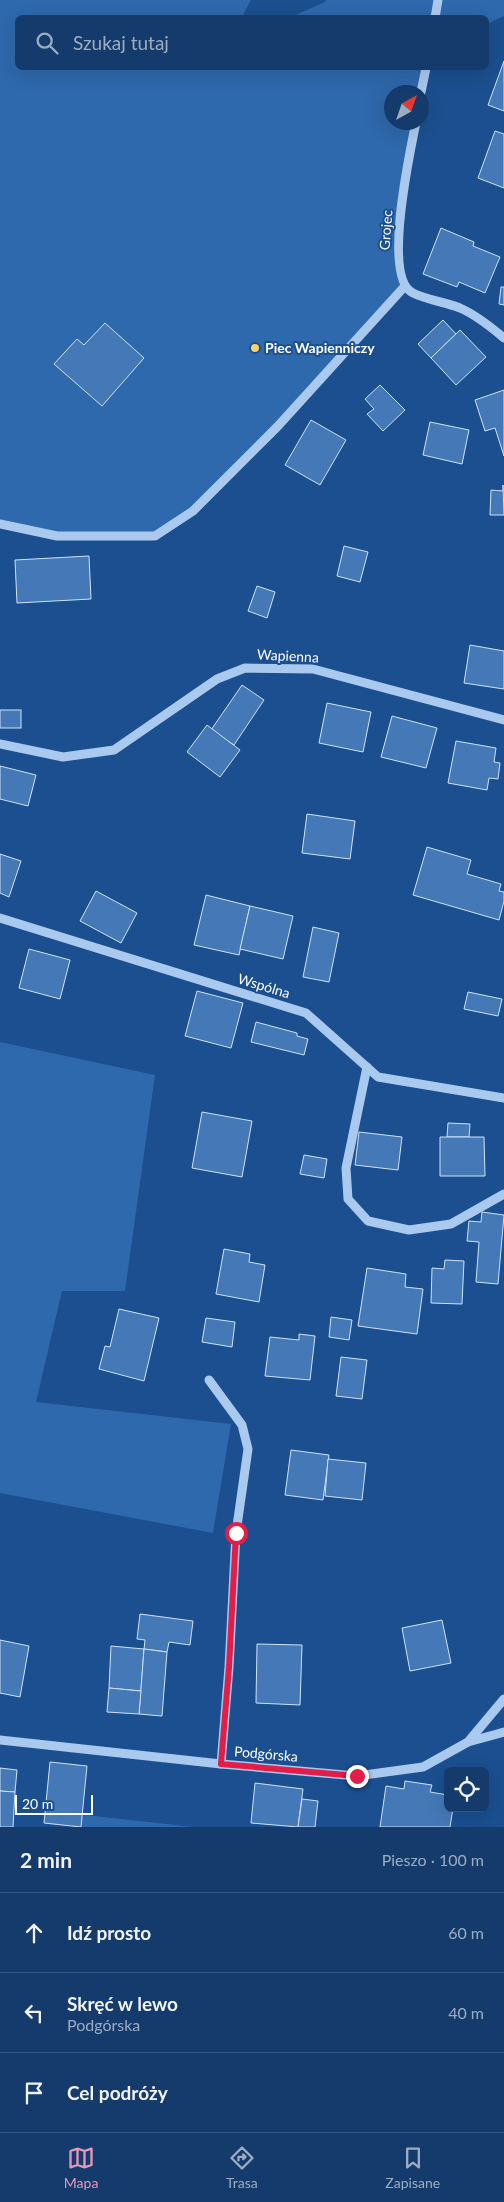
<!DOCTYPE html>
<html lang="pl">
<head>
<meta charset="utf-8">
<style>
	body { margin:0; font-family:Lato,sans-serif; background:#214673; color:#f1f3f6 }
	.controls { position:absolute; right:15px; bottom:15px; display:grid; overflow:hidden; border-radius:8px; box-shadow:0 5px 20px #0002 }
	.controls button { width:45px; height:45px; display:grid; place-items:center; padding:0; border:0; border-bottom:1px solid #33557e; background:#143b6b; color:#f1f3f6; font:25px sans-serif }
	.compass { position:absolute; left:384px; top:85px; width:45px; height:45px; border-radius:50%; background:#143b6b; box-shadow:0 5px 20px #0002; rotate:40deg }
	.scale { position:absolute; left:15px; bottom:12px; width:78px; box-sizing:border-box; padding-left:5px; border:2px solid #fff; border-top:0; font-size:14px; line-height:18px; white-space:nowrap; color:#fff; -webkit-text-stroke:4px #1b4f8f; paint-order:stroke }
	.stop { position:absolute; width:15px; height:15px; margin:-11px; border:4px solid #e11d48; border-radius:50%; background:#fff }
	.stop.end { background:#e11d48; border-color:#fff; box-shadow:0 1px 5px #0008 }
	.list { margin:0; padding:0; list-style:none }
	h2 { display:flex; justify-content:space-between; align-items:center; height:65px; margin:0; padding:0 20px; font-size:21px }
	h2 small { font-size:16px; font-weight:400; color:#9dadc1 }
	.list li { display:grid; grid-template-columns:32px 1fr auto; gap:15px; align-items:center; box-sizing:border-box; height:80px; padding:0 20px; border-top:1px solid #33557e }
	.list b { display:block; font-size:19px; white-space:nowrap }
	.list p { margin:0; font-size:16px; white-space:nowrap; color:#9dadc1 }
	.list em { font-size:16px; font-style:normal; color:#9dadc1 }
	.icon { flex:none; width:28px; height:28px; fill:none; stroke:currentColor; stroke-width:2; stroke-linecap:round; stroke-linejoin:round }
	.map { position:relative; flex:none; width:504px; height:1827px; overflow:hidden }
	.search { position:absolute; background:#143b6b; box-shadow:0 5px 20px #0002; left:15px; right:15px; top:15px; height:55px; display:flex; align-items:center; gap:12px; box-sizing:border-box; padding:0 18px; border-radius:8px; color:#9dadc1; font-size:19px }
	.sheet { height:305px; background:#143b6b }
	nav { display:flex; justify-content:space-around; align-items:center; box-sizing:border-box; height:70px; border-top:1px solid #33557e; background:#143b6b; font-size:14px; color:#9dadc1 }
	nav a { display:grid; justify-items:center; gap:2px }
	nav .on { color:#e797bd }
	.map>svg:first-child { display:block }
	.green { fill:#2e69ad }
	.building { fill:#4478b7; stroke:#cfe3fa }
	.lines { fill:none; stroke-linecap:round; stroke-linejoin:round }
	.minor { stroke:#a9c9ee; stroke-width:9 }
	.route { stroke:#e11d48; stroke-width:6 }
	.poi-dot { fill:#ffd166; stroke:#1b4f8f; stroke-width:2 }
	.labels { text-anchor:middle; stroke-width:4; stroke-linejoin:round; paint-order:stroke }
	.street-label { font-size:14px; fill:#fff; stroke:#1b4f8f }
	.poi-label { font-size:14px; font-weight:bold; fill:#fff; stroke:#1b4f8f; text-anchor:start }
</style>
</head>
<body>
<div class="map">
<svg width="504" height="1827" viewBox="0 0 504 1827">
	<rect width="100%" height="100%" fill="#1b4f8f"/>
	<g class="green">
		<polygon points="0,0 251,0 242,17 18,18 18,68 426,68 421,92 392,92 392,122 416,123 398,262 405,286 193,511 155,536 57,536 0,524"/>
		<polygon points="326,0 504,0 504,16 487,24 486,18 289,18 325,2"/>
		<polygon points="0,1042 155,1075 125,1291 62,1291 36,1402 231,1424 213,1533 0,1493"/>
		<polygon points="85,1815 193,1827 72,1827"/>
	</g>
	<g class="building">
		<polygon points="504,61 504,111 488,105"/>
		<polygon points="495,131 504,134 504,188 478,178"/>
		<polygon points="441,228 474,242 473,246 500,257 485,293 459,282 457,287 423,274"/>
		<polygon points="501,287 504,287 504,305 499,304"/>
		<polygon points="443,320 456,334 431,358 418,344"/>
		<polygon points="105,323 144,358 102,406 54,364 77,339 84,345"/>
		<polygon points="460,330 486,357 456,385 431,358"/>
		<polygon points="380,385 405,410 383,431 367,414 374,409 365,399"/>
		<polygon points="504,390 504,456 495,428 485,431 475,400"/>
		<polygon points="311,420 346,440 320,485 285,465"/>
		<polygon points="430,422 469,430 462,464 423,455"/>
		<polygon points="503,485 504,515 490,515 491,490 503,491"/>
		<polygon points="344,546 368,552 360,582 337,576"/>
		<polygon points="89,556 91,599 17,603 15,560"/>
		<polygon points="257,586 275,592 267,618 248,611"/>
		<polygon points="470,645 504,651 504,689 464,683"/>
		<polygon points="242,685 264,700 234,745 211,730"/>
		<polygon points="327,703 371,712 363,752 319,743"/>
		<rect x="0" y="710" width="21" height="18"/>
		<polygon points="392,716 437,728 426,768 381,757"/>
		<polygon points="207,725 240,750 220,777 187,752"/>
		<polygon points="456,741 496,748 494,762 500,763 498,779 489,778 487,790 448,783"/>
		<polygon points="0,766 36,775 28,806 0,799"/>
		<polygon points="307,814 355,821 350,859 302,853"/>
		<polygon points="427,847 471,860 467,874 501,884 499,891 504,892 504,901 499,920 413,895"/>
		<polygon points="0,854 21,861 9,897 0,893"/>
		<polygon points="96,891 137,913 121,943 80,921"/>
		<polygon points="206,895 250,906 239,955 194,945"/>
		<polygon points="250,906 293,916 283,959 240,949"/>
		<polygon points="313,927 339,933 329,982 303,977"/>
		<polygon points="29,949 70,960 60,999 19,988"/>
		<polygon points="197,991 243,1003 231,1048 185,1036"/>
		<polygon points="468,992 502,999 498,1016 464,1009"/>
		<polygon points="256,1022 297,1033 297,1036 308,1039 304,1055 251,1042"/>
		<polygon points="202,1112 252,1121 242,1177 192,1168"/>
		<polygon points="448,1123 470,1124 469,1137 447,1137"/>
		<polygon points="359,1132 402,1137 398,1170 355,1165"/>
		<polygon points="440,1137 484,1137 485,1176 440,1176"/>
		<polygon points="304,1155 327,1159 324,1178 300,1174"/>
		<polygon points="482,1212 504,1215 498,1284 476,1282 479,1242 467,1241 469,1221 481,1222"/>
		<polygon points="224,1249 250,1254 249,1262 265,1265 259,1302 216,1294"/>
		<polygon points="445,1260 464,1261 462,1304 431,1303 432,1268 444,1269"/>
		<polygon points="367,1268 406,1274 405,1287 423,1289 417,1334 358,1326"/>
		<polygon points="119,1309 159,1318 144,1381 99,1369 105,1346 110,1347"/>
		<polygon points="331,1317 352,1320 349,1340 329,1337"/>
		<polygon points="206,1318 235,1322 232,1347 202,1342"/>
		<polygon points="299,1334 315,1336 310,1380 265,1376 270,1337 299,1340"/>
		<polygon points="341,1357 367,1360 362,1399 336,1396"/>
		<polygon points="291,1450 329,1455 323,1500 285,1495"/>
		<polygon points="328,1459 366,1463 362,1500 325,1496"/>
		<polygon points="140,1614 193,1621 190,1645 169,1642 167,1652 144,1649 145,1640 137,1639"/>
		<polygon points="442,1620 451,1663 410,1671 402,1628"/>
		<polygon points="0,1640 29,1646 20,1697 0,1693"/>
		<polygon points="257,1644 302,1645 300,1705 256,1703"/>
		<polygon points="111,1646 144,1649 141,1691 109,1688"/>
		<polygon points="144,1649 167,1652 162,1716 139,1714"/>
		<polygon points="109,1688 141,1691 139,1714 107,1712"/>
		<polygon points="50,1762 87,1766 81,1827 44,1823"/>
		<polygon points="0,1768 17,1770 15,1792 0,1791"/>
		<polygon points="405,1781 432,1785 430,1792 448,1795 448,1808 453,1808 450,1827 380,1827 386,1786 404,1789"/>
		<polygon points="255,1783 303,1789 298,1827 251,1823"/>
		<polygon points="0,1791 15,1792 13,1827 0,1827"/>
		<polygon points="302,1799 318,1801 315,1827 298,1827"/>
	</g>
	<g class="lines">
		<g class="minor">
			<polyline points="435,18 438,0"/>
			<polyline points="421,92 426,68"/>
			<path d="M 416,122 C 410,152 382,278 413,293 C 427,300 445,302 460,308 C 476,315 491,327 504,338"/>
			<polyline points="0,524 57,536 155,536 193,511 278,426 405,286"/>
			<polyline points="0,744 63,757 114,750 217,679 245,668 313,669 504,720"/>
			<polyline points="0,918 306,1013 378,1077 504,1098"/>
			<polyline points="367,1067 346,1168 348,1199 368,1221 409,1230 451,1224 504,1194"/>
			<polyline points="209,1380 242,1425 248,1449 236,1533 229,1667 221,1764"/>
			<polyline points="0,1740 221,1764 357,1776 423,1767 468,1742 504,1699"/>
			<polyline points="468,1742 504,1732"/>
		</g>
	</g>
	<g class="lines">
		<polyline class="route" points="236,1533 229,1667 221,1764 357,1776"/>
	</g>
	<circle class="poi-dot" cx="255" cy="348" r="5"/>
	<g class="labels">
		<g class="street-label">
			<text transform="translate(386 230) rotate(-86)" y="5">Grojec</text>
			<text transform="translate(288 656) rotate(3)" y="5">Wapienna</text>
			<text transform="translate(264 986) rotate(17)" y="5">Wspólna</text>
			<text transform="translate(266 1754) rotate(5)" y="5">Podgórska</text>
		</g>
		<g class="poi-label">
			<text x="265" y="353">Piec Wapienniczy</text>
		</g>
	</g>
</svg>
<div class="controls">
<button><svg class="icon" aria-label="locate" viewBox="0 0 24 24"><circle cx="12" cy="12" r="6"/><path d="M12 2v4M12 18v4M2 12h4M18 12h4"/></svg></button>
</div>
<svg class="compass" viewBox="-18 -18 36 36"><path d="M0-13l5 13h-10z" fill="#e53935"/><path d="M0 13l5-13h-10z" fill="#9dadc1"/></svg>
<div class="scale">20 m</div>
<div class="stop" style="left:236px;top:1533px"></div>
<div class="stop end" style="left:357px;top:1776px"></div>
<div class="search"><svg class="icon" aria-label="search" viewBox="0 0 24 24"><circle cx="10" cy="10" r="6"/><path d="M15 15l6 6"/></svg>Szukaj tutaj</div>
</div>
<section class="sheet">
<h2>2 min<small>Pieszo · 100 m</small></h2>
<ul class="list">
<li><svg class="icon" aria-label="ahead" viewBox="0 0 24 24"><path d="M12 20V5M6 11l6-6 6 6"/></svg><div><b>Idź prosto</b></div><em>60 m</em></li>
<li><svg class="icon" aria-label="left" viewBox="0 0 24 24"><path d="M17 20v-9H6M10 6l-5 5 5 5"/></svg><div><b>Skręć w lewo</b><p>Podgórska</p></div><em>40 m</em></li>
<li><svg class="icon" aria-label="arrive" viewBox="0 0 24 24"><path d="M6 21V4h12l-3 4 3 4H6"/></svg><div><b>Cel podróży</b></div></li>
</ul>
</section>
<nav>
<a class="on"><svg class="icon" aria-label="map" viewBox="0 0 24 24"><path d="M3 6l6-2 6 2 6-2v14l-6 2-6-2-6 2zM9 4v14M15 6v14"/></svg>Mapa</a>
<a><svg class="icon" aria-label="directions" viewBox="0 0 24 24"><path d="M12 3l9 9-9 9-9-9zM9 14v-3h6M13 9l2 2-2 2"/></svg>Trasa</a>
<a><svg class="icon" aria-label="saved" viewBox="0 0 24 24"><path d="M7 4h10v16l-5-4-5 4z"/></svg>Zapisane</a>
</nav>
</body>
</html>
